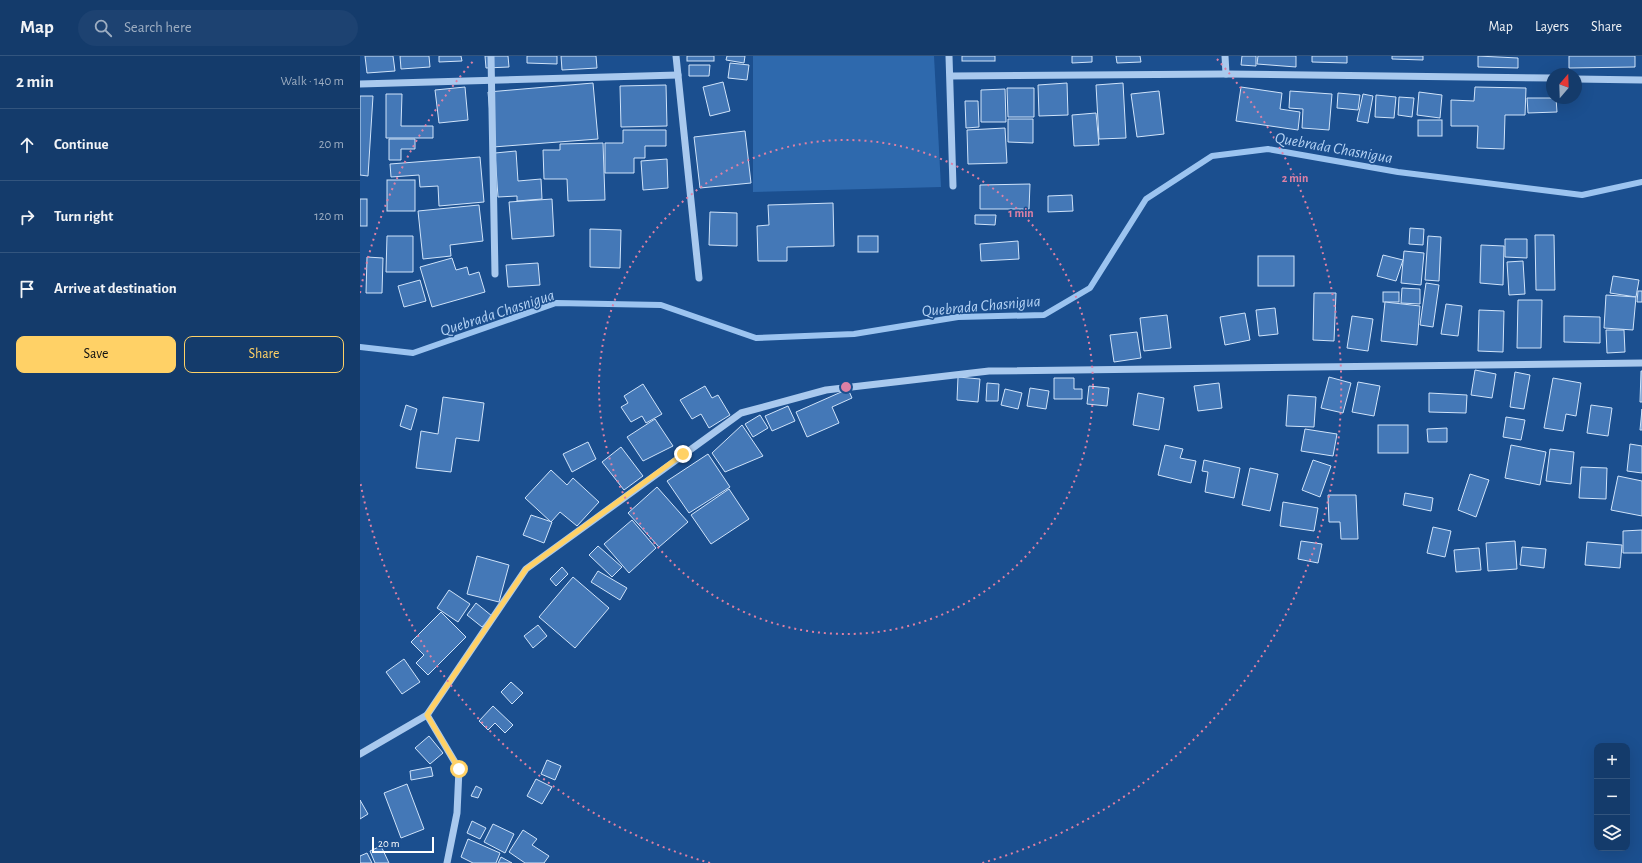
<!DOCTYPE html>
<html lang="en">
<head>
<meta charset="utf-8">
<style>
	body { margin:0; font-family:"Alegreya Sans",sans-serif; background:#1d4271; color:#f1f3f6 }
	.controls { position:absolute; right:12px; bottom:12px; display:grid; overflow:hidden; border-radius:8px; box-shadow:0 4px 16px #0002 }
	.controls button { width:36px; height:36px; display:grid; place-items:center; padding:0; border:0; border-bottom:1px solid #33557e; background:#143b6b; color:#f1f3f6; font:20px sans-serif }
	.compass { position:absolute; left:1186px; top:12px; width:36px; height:36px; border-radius:50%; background:#143b6b; box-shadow:0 4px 16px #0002; rotate:19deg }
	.scale { position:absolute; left:12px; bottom:10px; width:62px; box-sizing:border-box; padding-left:4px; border:2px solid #fff; border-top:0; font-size:11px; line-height:14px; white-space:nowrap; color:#fff; -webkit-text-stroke:3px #1b4f8f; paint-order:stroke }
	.stop { position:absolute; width:12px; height:12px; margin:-9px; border:3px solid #ffd166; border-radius:50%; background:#fff }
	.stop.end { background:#ffd166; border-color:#fff; box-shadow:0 1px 4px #0008 }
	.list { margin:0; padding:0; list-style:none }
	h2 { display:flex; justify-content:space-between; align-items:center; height:52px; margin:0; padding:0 16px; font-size:17px }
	h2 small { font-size:13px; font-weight:400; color:#9dadc1 }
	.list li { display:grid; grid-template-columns:26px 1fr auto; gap:12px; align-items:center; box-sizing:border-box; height:72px; padding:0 16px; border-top:1px solid #33557e }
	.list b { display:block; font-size:15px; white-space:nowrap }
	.list em { font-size:13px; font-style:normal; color:#9dadc1 }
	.actions { display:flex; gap:8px; padding:12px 16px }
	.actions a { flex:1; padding:9px 0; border:1px solid #ffd166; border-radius:8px; text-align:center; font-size:14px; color:#ffd166 }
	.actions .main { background:#ffd166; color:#111 }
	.icon { flex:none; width:22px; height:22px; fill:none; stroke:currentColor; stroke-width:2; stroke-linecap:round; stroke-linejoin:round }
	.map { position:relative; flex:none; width:1282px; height:807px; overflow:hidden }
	header { display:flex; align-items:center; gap:24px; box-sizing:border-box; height:56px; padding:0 20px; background:#143b6b; border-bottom:1px solid #33557e }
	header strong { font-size:19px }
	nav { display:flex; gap:22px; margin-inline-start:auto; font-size:14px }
	.search { width:280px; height:36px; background:#1d4271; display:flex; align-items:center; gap:10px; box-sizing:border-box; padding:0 14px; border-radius:22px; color:#9dadc1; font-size:15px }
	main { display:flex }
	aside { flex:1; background:#143b6b }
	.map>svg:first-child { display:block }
	.green { fill:#2e69ad }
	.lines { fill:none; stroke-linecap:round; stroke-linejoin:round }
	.stream { stroke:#9cc4f0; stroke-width:6 }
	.building { fill:#4478b7; stroke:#cfe3fa }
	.minor { stroke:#a9c9ee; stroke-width:7 }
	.route { stroke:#ffd166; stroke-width:5 }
	.ring { fill:none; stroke:#dd80a5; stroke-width:2; stroke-dasharray:2 4 }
	.labels { text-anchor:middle; stroke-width:3; stroke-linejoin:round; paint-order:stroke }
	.water-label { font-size:16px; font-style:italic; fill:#b5d3f5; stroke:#1b4f8f }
	.centre { fill:#dd80a5; stroke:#1b4f8f; stroke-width:2 }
	.ring-label { font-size:12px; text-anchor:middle; font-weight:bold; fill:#dd80a5; stroke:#1b4f8f; stroke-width:3; stroke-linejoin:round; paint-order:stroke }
</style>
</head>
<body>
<header>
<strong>Map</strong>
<div class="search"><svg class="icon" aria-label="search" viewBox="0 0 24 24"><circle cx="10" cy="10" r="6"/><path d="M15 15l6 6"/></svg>Search here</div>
<nav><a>Map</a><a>Layers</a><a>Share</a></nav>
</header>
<main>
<aside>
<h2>2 min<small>Walk · 140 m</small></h2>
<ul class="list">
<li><svg class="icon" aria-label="ahead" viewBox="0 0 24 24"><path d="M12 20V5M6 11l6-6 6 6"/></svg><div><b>Continue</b></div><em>20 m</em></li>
<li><svg class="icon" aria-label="right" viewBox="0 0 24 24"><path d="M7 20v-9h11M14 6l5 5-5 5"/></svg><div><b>Turn right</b></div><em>120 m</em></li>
<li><svg class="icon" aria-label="arrive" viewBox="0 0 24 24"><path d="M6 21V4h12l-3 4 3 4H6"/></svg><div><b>Arrive at destination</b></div></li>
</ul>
<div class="actions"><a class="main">Save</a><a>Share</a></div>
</aside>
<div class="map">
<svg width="1282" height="807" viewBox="0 0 1282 807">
	<rect width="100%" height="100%" fill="#1b4f8f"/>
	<polygon class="green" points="393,0 574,0 581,131 393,136"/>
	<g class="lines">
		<polyline class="stream" points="0,291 53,297 196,247 301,249 396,282 494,278 598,261 684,259 730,232 786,143 852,100 908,93 1038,116 1222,139 1282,126"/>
	</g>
	<g class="building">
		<polygon points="5,0 33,0 35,15 7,17"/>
		<polygon points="40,0 69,0 70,11 41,13"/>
		<polygon points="79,0 101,0 102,5 79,6"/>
		<polygon points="125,0 148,0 149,11 126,12"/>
		<polygon points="167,0 197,0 197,8 167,7"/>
		<polygon points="201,0 236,0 237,12 202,14"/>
		<rect x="327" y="0" width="27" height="5"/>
		<polygon points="367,0 385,0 384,7 366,4"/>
		<rect x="602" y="0" width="33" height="5"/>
		<polygon points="712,0 732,0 732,6 712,7"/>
		<polygon points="756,0 780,0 781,6 757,7"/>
		<polygon points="882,0 896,0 896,10 881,9"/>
		<polygon points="898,0 936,0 936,11 897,8"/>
		<polygon points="952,0 987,0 987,7 952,6"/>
		<polygon points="1032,0 1063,0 1063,4 1032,3"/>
		<polygon points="1118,0 1158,2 1158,12 1118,11"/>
		<polygon points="1209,0 1275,0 1275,11 1209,12"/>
		<polygon points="370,7 389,9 387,24 368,22"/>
		<polygon points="329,9 350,9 349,20 329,20"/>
		<polygon points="363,26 370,55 350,60 343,31"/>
		<polygon points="233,27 238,83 133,91 128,36"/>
		<polygon points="707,27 708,59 679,60 678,29"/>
		<polygon points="763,27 766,82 739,83 736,29"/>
		<polygon points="306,29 307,70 261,71 260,30"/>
		<polygon points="105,31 108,64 79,67 75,34"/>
		<polygon points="881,31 922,37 920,53 940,56 938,74 876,65"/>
		<polygon points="1115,31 1166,32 1165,59 1145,59 1144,93 1117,92 1118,70 1091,70 1091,44 1114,45"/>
		<polygon points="647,32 674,32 674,61 648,61"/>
		<polygon points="645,33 646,66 621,66 621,34"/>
		<polygon points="799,35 804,78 777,81 771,38"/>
		<polygon points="930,35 972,38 969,74 942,72 943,53 929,52"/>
		<polygon points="1059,36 1082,39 1080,62 1057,59"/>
		<polygon points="978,37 1000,39 998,54 977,52"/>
		<polygon points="26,38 42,38 41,70 73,70 73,82 26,82"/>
		<polygon points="1003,38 1013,40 1008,67 997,65"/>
		<polygon points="1016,39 1036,41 1034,62 1015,61"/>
		<polygon points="0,40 13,40 8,120 0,119"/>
		<polygon points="1039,41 1054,42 1052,61 1038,59"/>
		<polygon points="1167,42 1196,42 1197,56 1168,57"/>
		<polygon points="605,45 618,45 619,71 606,72"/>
		<polygon points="736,57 739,89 714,90 712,59"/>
		<polygon points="648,63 673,63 673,87 648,86"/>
		<rect x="1058" y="64" width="24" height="16"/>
		<polygon points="645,72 647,107 608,108 607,74"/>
		<polygon points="263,74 306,74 306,90 285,90 285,102 274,102 274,117 245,117 245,87 263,87"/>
		<polygon points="385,75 391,127 340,132 334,81"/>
		<polygon points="29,83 55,83 55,93 41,93 41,104 29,104"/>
		<polygon points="243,87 245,144 208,145 207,123 184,123 183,94 200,94 200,88"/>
		<polygon points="156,95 158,125 181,123 182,143 157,145 157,140 138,141 135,97"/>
		<polygon points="120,101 124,146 79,150 78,130 60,131 59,119 31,121 30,108"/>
		<polygon points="307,103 308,132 283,134 281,105"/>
		<rect x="27" y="124" width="28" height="31"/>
		<polygon points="670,128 669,153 620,153 620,129"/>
		<polygon points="712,139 713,155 688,156 688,140"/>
		<rect x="0" y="143" width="7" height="27"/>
		<polygon points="192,143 194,180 152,183 149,146"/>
		<polygon points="473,147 474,190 427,191 427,205 398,205 397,170 409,169 408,149"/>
		<polygon points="119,149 123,185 90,189 91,200 63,203 58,155"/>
		<polygon points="350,156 377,157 377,190 349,189"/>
		<polygon points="615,159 636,159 635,169 615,168"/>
		<polygon points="1050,172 1064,173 1063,189 1049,188"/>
		<polygon points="230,173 261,174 260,212 230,211"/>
		<polygon points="1175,179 1194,179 1195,234 1176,234"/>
		<polygon points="27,180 53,180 53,216 26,216"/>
		<rect x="498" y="180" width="20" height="16"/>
		<polygon points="1068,180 1081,181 1079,225 1065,224"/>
		<polygon points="1145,183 1167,183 1167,202 1145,201"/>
		<polygon points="658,185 659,203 621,205 620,188"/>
		<polygon points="1121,189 1144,190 1143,229 1120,227"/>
		<polygon points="1044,195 1064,197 1061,229 1041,227"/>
		<polygon points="1023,199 1043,204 1036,225 1017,220"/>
		<rect x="898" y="200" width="36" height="30"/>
		<polygon points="7,201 23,202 22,237 6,237"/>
		<polygon points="92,202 96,214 107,211 109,219 119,216 125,236 72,251 60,211"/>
		<polygon points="1163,205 1165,238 1149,239 1147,206"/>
		<polygon points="178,207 180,229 148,231 146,209"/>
		<polygon points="1253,220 1279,224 1276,241 1250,237"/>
		<polygon points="60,224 66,245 44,251 38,230"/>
		<polygon points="1066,227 1079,229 1073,271 1060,269"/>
		<polygon points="1042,232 1060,233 1060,248 1041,247"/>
		<polygon points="1278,235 1282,235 1282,246 1277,246"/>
		<rect x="1023" y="236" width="16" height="10"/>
		<polygon points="954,237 976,237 974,285 953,284"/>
		<polygon points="1246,239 1276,241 1273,274 1244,272"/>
		<polygon points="1158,244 1182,244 1181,292 1157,292"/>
		<polygon points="1025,246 1060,250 1057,289 1021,285"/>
		<polygon points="1086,248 1102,250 1098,280 1081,278"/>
		<polygon points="915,252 918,278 899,280 896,254"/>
		<polygon points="1119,254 1144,255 1143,296 1118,295"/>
		<polygon points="885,257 890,284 865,289 860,261"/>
		<polygon points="807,259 811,292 784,295 780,262"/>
		<polygon points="992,260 1013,263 1008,295 987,292"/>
		<polygon points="1204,260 1240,261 1240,287 1204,286"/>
		<polygon points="1246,274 1264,274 1265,296 1247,297"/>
		<polygon points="777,276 781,302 754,306 750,279"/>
		<polygon points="1115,314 1136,318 1132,342 1111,339"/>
		<polygon points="1281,315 1282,315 1282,346 1280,346"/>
		<polygon points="1155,316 1170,319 1164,353 1150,351"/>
		<polygon points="598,321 620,323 618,346 597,344"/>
		<polygon points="969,321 991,327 983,357 961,352"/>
		<polygon points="694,322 714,322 714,333 722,333 722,343 694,343"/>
		<polygon points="1193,322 1221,327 1216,360 1206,358 1203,375 1184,372"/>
		<polygon points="998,326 1020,330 1014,360 992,356"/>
		<polygon points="627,327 639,328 638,345 626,345"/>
		<polygon points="859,327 862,352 838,355 834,330"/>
		<polygon points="283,328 302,358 286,367 282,360 271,366 261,351 268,347 264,340"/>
		<polygon points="345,330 352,342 358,339 370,359 349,372 341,358 332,363 320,344"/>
		<polygon points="729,330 749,332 747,350 727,348"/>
		<polygon points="670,332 689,335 686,353 667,350"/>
		<polygon points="488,333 492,342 472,351 479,367 447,381 436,356"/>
		<polygon points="645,333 662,337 658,353 641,349"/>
		<polygon points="778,337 804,342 799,374 773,369"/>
		<polygon points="1069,337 1107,339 1106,357 1069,356"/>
		<polygon points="928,339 956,341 954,371 926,370"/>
		<polygon points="83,341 124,347 119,385 96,382 91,416 56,412 61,375 78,378"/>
		<polygon points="46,349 57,353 51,374 40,370"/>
		<polygon points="1231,349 1252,352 1248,380 1227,377"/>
		<polygon points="428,350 435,365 412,375 405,360"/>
		<polygon points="1282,353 1282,374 1280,374"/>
		<polygon points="400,359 408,372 393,381 385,368"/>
		<polygon points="1146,361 1165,364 1161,384 1143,381"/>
		<polygon points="295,363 313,390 283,405 267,381"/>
		<polygon points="382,369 403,400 365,416 352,397"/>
		<rect x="1018" y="369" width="30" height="28"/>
		<polygon points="1087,372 1087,386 1068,386 1067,373"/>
		<polygon points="945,373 977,378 973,400 941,395"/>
		<polygon points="228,386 236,403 212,416 203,398"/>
		<polygon points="1270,388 1282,390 1282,417 1267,415"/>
		<polygon points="805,389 823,393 820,402 836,405 831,427 798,419"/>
		<polygon points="1151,389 1186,396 1180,429 1145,422"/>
		<polygon points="261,391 283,420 264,434 242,406"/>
		<polygon points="1190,393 1214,396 1211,428 1186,425"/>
		<polygon points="348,398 370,431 329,457 307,425"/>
		<polygon points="844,404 880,412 874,442 845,436 848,416 842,415"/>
		<polygon points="953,404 971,410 960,441 942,434"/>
		<polygon points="1221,411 1247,412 1246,443 1219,442"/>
		<polygon points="890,412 918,418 910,455 882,449"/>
		<polygon points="191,414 207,429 213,422 239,446 217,470 200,456 191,466 165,442"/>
		<polygon points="1110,418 1129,424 1116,461 1098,454"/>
		<polygon points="1258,420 1282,425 1282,460 1251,454"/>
		<polygon points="297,431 328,466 299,491 268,457"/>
		<polygon points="369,433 389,463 351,488 331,459"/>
		<polygon points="1045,437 1073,442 1071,455 1043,449"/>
		<polygon points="968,439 996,439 998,483 981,483 980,466 969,466"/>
		<polygon points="923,446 958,452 954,475 920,470"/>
		<polygon points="171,459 192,466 184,487 163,479"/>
		<polygon points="272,464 296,492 269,517 244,488"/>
		<polygon points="1073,471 1091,475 1085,501 1067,497"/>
		<polygon points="1282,474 1282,497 1263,497 1263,475"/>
		<polygon points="941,485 962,488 958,507 938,503"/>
		<polygon points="1155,485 1157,513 1128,515 1126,487"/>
		<polygon points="1227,486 1262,489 1260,512 1225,509"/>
		<polygon points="238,490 262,511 252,521 229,499"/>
		<polygon points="1162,491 1186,493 1184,512 1160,509"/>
		<polygon points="1119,492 1121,514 1096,516 1094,494"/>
		<polygon points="117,500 149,509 139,546 107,538"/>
		<polygon points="202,511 208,518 196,530 190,523"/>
		<polygon points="238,515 267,532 260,544 231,526"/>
		<polygon points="213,521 249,552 215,592 179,561"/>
		<polygon points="89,534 110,548 98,566 77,552"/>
		<polygon points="116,547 132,560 122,571 107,559"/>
		<polygon points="81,556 106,581 68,619 56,607 64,599 51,586"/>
		<polygon points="178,569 187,580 173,592 164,580"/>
		<polygon points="44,603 60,626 42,638 26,616"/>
		<polygon points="151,626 163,637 152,648 141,636"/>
		<polygon points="133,650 153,669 145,677 135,667 128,674 119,665"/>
		<polygon points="69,680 83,697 70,708 55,692"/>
		<polygon points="187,704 201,710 195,724 181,718"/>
		<polygon points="71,711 73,720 51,724 50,715"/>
		<polygon points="176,723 192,731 182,748 167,740"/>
		<polygon points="47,728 64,773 41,782 24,737"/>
		<polygon points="116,730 122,733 118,742 111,740"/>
		<polygon points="0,744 8,758 0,763"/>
		<polygon points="112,765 126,772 120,783 107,777"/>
		<polygon points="133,768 154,778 145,797 124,786"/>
		<polygon points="163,774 177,783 172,789 189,800 184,807 165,807 149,796"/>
		<polygon points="108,783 140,797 136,807 113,807 101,801"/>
		<polygon points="21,790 29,807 15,807 10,795"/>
		<polygon points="7,797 12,807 0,807 0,800"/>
		<polygon points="141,801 152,807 138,807"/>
	</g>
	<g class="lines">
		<g class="minor">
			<polyline points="131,0 135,218"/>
			<polyline points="316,0 339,222"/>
			<polyline points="589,0 593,130"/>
			<polyline points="865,0 866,18"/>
			<polyline points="591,20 866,18 1192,22"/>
			<polyline points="1216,23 1282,24"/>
			<polyline points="0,28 318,19"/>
			<polyline points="67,659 99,713 97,757 87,807"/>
			<polyline points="0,698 67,659 166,513 381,357 466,334 629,315 1282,307"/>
		</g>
	</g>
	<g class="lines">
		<polyline class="route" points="99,713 67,659 166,513 323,398"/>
	</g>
	<g class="ring">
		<circle cx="486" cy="331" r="247"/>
		<path d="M350 807A495 495 0 0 1 0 425M0 237A495 495 0 0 1 115 3M857 3A495 495 0 0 1 622 807"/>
	</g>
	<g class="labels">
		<g class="water-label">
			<text transform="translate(974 91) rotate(10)" y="6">Quebrada Chasnigua</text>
			<text transform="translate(621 249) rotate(-5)" y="6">Quebrada Chasnigua</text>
			<text transform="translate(137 256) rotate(-18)" y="6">Quebrada Chasnigua</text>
		</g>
	</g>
	<circle cx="486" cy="331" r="6" class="centre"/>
	<g class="ring-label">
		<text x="935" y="126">2 min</text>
		<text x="661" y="161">1 min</text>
	</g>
</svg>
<div class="controls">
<button>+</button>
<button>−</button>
<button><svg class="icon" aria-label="layers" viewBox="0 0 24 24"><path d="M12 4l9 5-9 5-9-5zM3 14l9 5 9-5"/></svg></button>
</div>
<svg class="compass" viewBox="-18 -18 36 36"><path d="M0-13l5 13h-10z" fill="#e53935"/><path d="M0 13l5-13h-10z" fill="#9dadc1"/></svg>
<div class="scale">20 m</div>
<div class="stop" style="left:99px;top:713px"></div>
<div class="stop end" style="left:323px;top:398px"></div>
</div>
</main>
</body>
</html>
